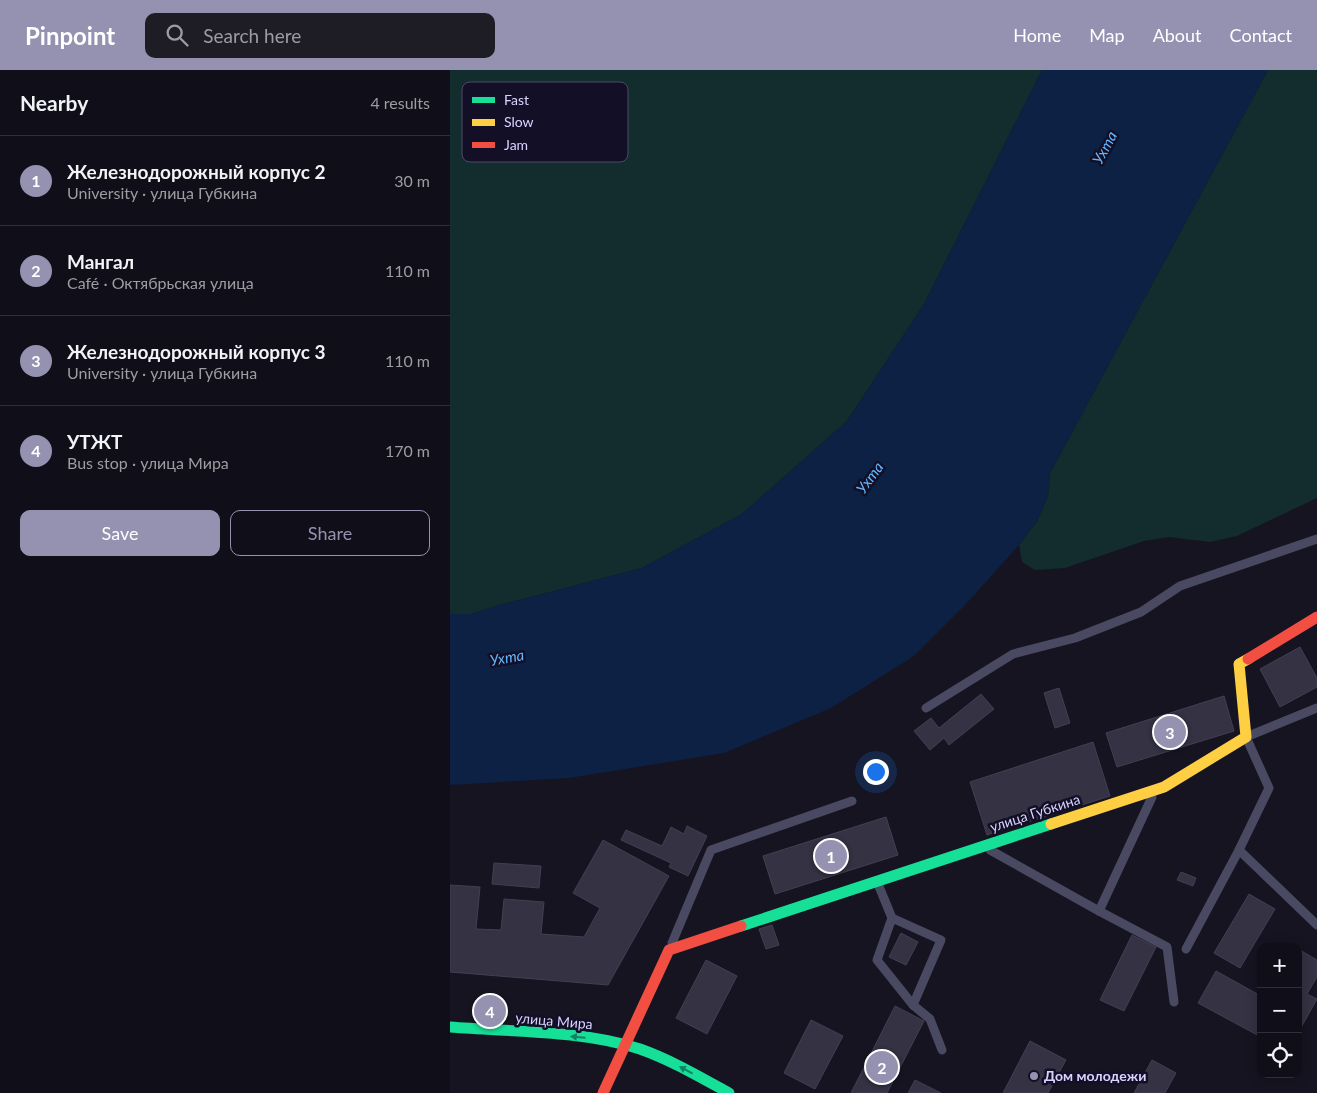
<!DOCTYPE html>
<html lang="en">
<head>
<meta charset="utf-8">
<style>
	body { margin:0; font-family:Lato,sans-serif; background:#1e1d26; color:#f1f3f6 }
	.controls { position:absolute; right:15px; bottom:15px; display:grid; overflow:hidden; border-radius:10px; box-shadow:0 2px 12px #0003 }
	.controls button { width:45px; height:45px; display:grid; place-items:center; padding:0; border:0; border-bottom:1px solid #302f38; background:#100f19; color:#f1f3f6; font:25px sans-serif }
	.you { position:absolute; left:425px; top:701px; width:18px; height:18px; margin:-12px; border:4px solid #fff; border-radius:50%; background:#1a73e8; box-shadow:0 0 0 8px #1a73e833 }
	.badge { display:grid; place-items:center; width:32px; height:32px; border-radius:50%; background:#9591b1; color:#fff; font-size:16px; font-weight:700 }
	.pin { position:absolute; translate:-50% -50%; border:2px solid #fff; box-shadow:0 1px 5px #0006 }
	.list { margin:0; padding:0; list-style:none }
	h2 { display:flex; justify-content:space-between; align-items:center; height:65px; margin:0; padding:0 20px; font-size:21px }
	h2 small { font-size:16px; font-weight:400; color:#9c9ca2 }
	.list li { display:grid; grid-template-columns:32px 1fr auto; gap:15px; align-items:center; box-sizing:border-box; height:90px; padding:0 20px; border-top:1px solid #302f38 }
	.list b { display:block; font-size:19px; white-space:nowrap }
	.list p { margin:0; font-size:16px; white-space:nowrap; color:#9c9ca2 }
	.list em { font-size:16px; font-style:normal; color:#9c9ca2 }
	.actions { display:flex; gap:10px; padding:15px 20px }
	.actions a { flex:1; padding:11px 0; border:1px solid #9591b1; border-radius:10px; text-align:center; font-size:18px; color:#9591b1 }
	.actions .main { background:#9591b1; color:#fff }
	.icon { flex:none; width:28px; height:28px; fill:none; stroke:currentColor; stroke-width:2; stroke-linecap:round; stroke-linejoin:round }
	.map { position:relative; flex:none; width:867px; height:1023px; overflow:hidden }
	header { display:flex; align-items:center; gap:30px; box-sizing:border-box; height:70px; padding:0 25px; background:#9591b1; color:#fff }
	header strong { font-size:24px }
	nav { display:flex; gap:28px; margin-inline-start:auto; font-size:18px }
	.search { width:350px; height:45px; background:#1e1d26; display:flex; align-items:center; gap:12px; box-sizing:border-box; padding:0 18px; border-radius:10px; color:#9c9ca2; font-size:19px }
	main { display:flex }
	aside { flex:1; background:#100f19 }
	.map>svg:first-child { display:block }
	.green { fill:#132c2d }
	.water { fill:#0d2144 }
	.building { fill:#343243; stroke:#433f54 }
	.lines { fill:none; stroke-linecap:round; stroke-linejoin:round }
	.lane { stroke:#4a4962; stroke-width:9 }
	.fast { stroke:#16e098; stroke-width:11 }
	.slow { stroke:#ffcf43; stroke-width:11 }
	.jam { stroke:#f24e42; stroke-width:11 }
	.oneway { fill:#158265 }
	.poi-dot { fill:#9591b1; stroke:#130f26; stroke-width:2 }
	.labels { text-anchor:middle; stroke-width:5; stroke-linejoin:round; paint-order:stroke }
	.street-label { font-size:14px; fill:#d9d4ff; stroke:#130f26 }
	.poi-label { font-size:14px; font-weight:bold; fill:#d9d4ff; stroke:#130f26; text-anchor:start }
	.water-label { font-size:15px; font-style:italic; fill:#62b6ff; stroke:#130f26 }
	.key { fill:#130f26; stroke:#4e4a67; stroke-width:1 }
	.key-label { font-size:14px; fill:#d9d4ff }
</style>
</head>
<body>
<header>
<strong>Pinpoint</strong>
<div class="search"><svg class="icon" aria-label="search" viewBox="0 0 24 24"><circle cx="10" cy="10" r="6"/><path d="M15 15l6 6"/></svg>Search here</div>
<nav><a>Home</a><a>Map</a><a>About</a><a>Contact</a></nav>
</header>
<main>
<aside>
<h2>Nearby<small>4 results</small></h2>
<ul class="list">
<li><span class="badge">1</span><div><b>Железнодорожный корпус 2</b><p>University · улица Губкина</p></div><em>30 m</em></li>
<li><span class="badge">2</span><div><b>Мангал</b><p>Café · Октябрьская улица</p></div><em>110 m</em></li>
<li><span class="badge">3</span><div><b>Железнодорожный корпус 3</b><p>University · улица Губкина</p></div><em>110 m</em></li>
<li><span class="badge">4</span><div><b>УТЖТ</b><p>Bus stop · улица Мира</p></div><em>170 m</em></li>
</ul>
<div class="actions"><a class="main">Save</a><a>Share</a></div>
</aside>
<div class="map">
<svg width="867" height="1023" viewBox="0 0 867 1023">
	<rect width="100%" height="100%" fill="#161421"/>
	<g class="green">
		<polygon points="0,0 592,0 474,234 397,351 292,444 192,498 46,536 21,544 0,544"/>
		<polygon points="818,0 867,0 867,428 787,466 760,472 719,467 694,471 615,498 585,500 572,492 569,475 587,451 598,426 600,403"/>
	</g>
	<polygon class="water" points="592,0 818,0 600,403 598,426 587,451 569,475 517,533 464,586 381,638 274,683 119,708 0,715 0,544 21,544 46,536 192,498 292,444 397,351 474,234"/>
	<g class="building">
		<polygon points="850,577 867,608 867,617 830,637 810,599"/>
		<polygon points="609,618 620,653 605,658 594,623"/>
		<polygon points="531,624 544,639 499,675 494,668 480,680 464,661 481,648 489,658"/>
		<polygon points="774,626 784,661 667,697 656,663"/>
		<polygon points="643,672 660,726 537,765 520,712"/>
		<polygon points="436,747 448,785 325,824 313,786"/>
		<polygon points="237,756 257,766 238,806 219,797 221,793 171,770 176,760 212,776 221,757 234,764"/>
		<polygon points="153,770 219,806 158,915 0,902 0,815 30,817 26,859 51,860 54,829 94,832 91,864 134,867 150,838 123,823"/>
		<polygon points="44,793 91,796 89,818 42,814"/>
		<polygon points="731,802 746,808 743,816 727,810"/>
		<polygon points="799,824 825,839 790,898 764,883"/>
		<polygon points="322,855 329,875 316,879 309,859"/>
		<polygon points="451,863 468,872 456,895 439,887"/>
		<polygon points="682,865 706,877 674,941 650,930"/>
		<polygon points="848,879 867,890 867,907 857,924 867,929 848,963"/>
		<polygon points="256,890 287,906 257,964 226,948"/>
		<polygon points="766,901 811,926 811,967 748,933"/>
		<polygon points="445,936 474,951 437,1023 401,1023"/>
		<polygon points="361,950 393,966 365,1019 334,1003"/>
		<polygon points="580,971 616,990 598,1023 553,1023"/>
		<polygon points="702,990 726,1003 715,1023 684,1023"/>
		<polygon points="465,1010 491,1023 458,1023"/>
	</g>
	<g class="lines">
		<g class="lane">
			<polyline points="476,638 563,584 625,568 691,542 730,516 867,469"/>
			<polyline points="867,638 796,667 819,718 789,780 867,855"/>
			<polyline points="702,727 649,841 717,877 724,932"/>
			<polyline points="540,780 649,841"/>
			<polyline points="428,814 442,848 491,870 463,935 427,890 442,848"/>
			<polyline points="222,873 261,780 402,731"/>
			<polyline points="736,879 789,780"/>
			<polyline points="463,935 480,949 492,980"/>
		</g>
		<g class="fast">
			<polyline points="291,856 601,754"/>
			<path d="M 0,957 C 61,962 131,960 190,979 C 221,990 250,1007 279,1023"/>
		</g>
		<polyline class="slow" points="601,754 714,717 796,667 789,594 798,589"/>
		<g class="jam">
			<polyline points="798,589 867,547"/>
			<polyline points="153,1023 219,880 291,856"/>
		</g>
	</g>
	<defs><path id="oneway-solid" d="M-6-.8H1V-3.2L6.5 0L1 3.2V.8H-6Z" transform="scale(1.25)"/></defs>
	<g class="oneway">
		<use href="#oneway-solid" transform="translate(128 967) rotate(-175)"/>
		<use href="#oneway-solid" transform="translate(236 1000) rotate(-152)"/>
	</g>
	<circle class="poi-dot" cx="584" cy="1006" r="5"/>
	<g class="labels">
		<g class="street-label">
			<text transform="translate(585 743) rotate(-18)" y="5">улица Губкина</text>
			<text transform="translate(104 951) rotate(5)" y="5">улица Мира</text>
		</g>
		<g class="poi-label">
			<text x="594" y="1011">Дом молодежи</text>
		</g>
		<g class="water-label">
			<text transform="translate(655 78) rotate(-62)" y="5">Ухта</text>
			<text transform="translate(420 408) rotate(-54)" y="5">Ухта</text>
			<text transform="translate(57 588) rotate(-10)" y="5">Ухта</text>
		</g>
	</g>
	<rect x="12" y="12" width="166" height="80" rx="8" class="key"/>
	<rect x="22" y="27" width="23" height="6" fill="#16e098"/>
	<rect x="22" y="49" width="23" height="7" fill="#ffcf43"/>
	<rect x="22" y="72" width="23" height="6" fill="#f24e42"/>
	<g class="key-label">
		<text x="54" y="35">Fast</text>
		<text x="54" y="57">Slow</text>
		<text x="54" y="80">Jam</text>
	</g>
</svg>
<div class="controls">
<button>+</button>
<button>−</button>
<button><svg class="icon" aria-label="locate" viewBox="0 0 24 24"><circle cx="12" cy="12" r="6"/><path d="M12 2v4M12 18v4M2 12h4M18 12h4"/></svg></button>
</div>
<div class="you"></div>
<div class="pin badge" style="left:381px;top:786px">1</div>
<div class="pin badge" style="left:432px;top:997px">2</div>
<div class="pin badge" style="left:720px;top:662px">3</div>
<div class="pin badge" style="left:40px;top:941px">4</div>
</div>
</main>
</body>
</html>
